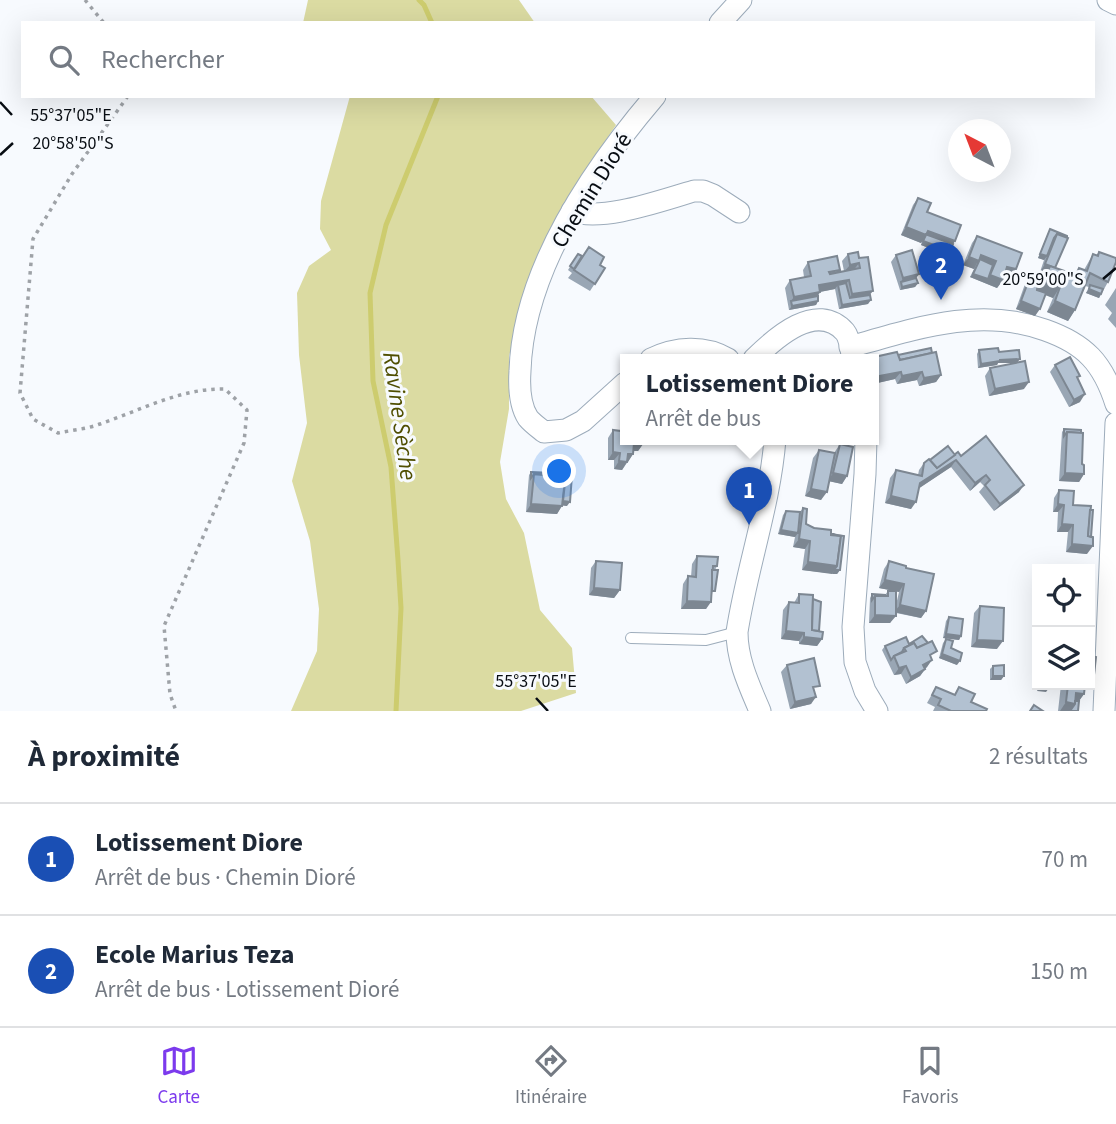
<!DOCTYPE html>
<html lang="fr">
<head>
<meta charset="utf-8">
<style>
	body { margin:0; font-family:"Source Sans 3",sans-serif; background:#f2f2f3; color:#1f2937 }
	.controls { position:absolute; right:21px; bottom:21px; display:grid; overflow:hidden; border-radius:0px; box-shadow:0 7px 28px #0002 }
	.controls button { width:63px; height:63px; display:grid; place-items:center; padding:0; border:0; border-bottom:2px solid #e0e1e3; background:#fff; color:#1f2937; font:35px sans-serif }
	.compass { position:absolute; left:948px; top:119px; width:63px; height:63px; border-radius:50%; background:#fff; box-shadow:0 7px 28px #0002; rotate:318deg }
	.you { position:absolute; left:560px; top:472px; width:24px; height:24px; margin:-18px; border:5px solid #fff; border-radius:50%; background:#1a73e8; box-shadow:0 0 0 10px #1a73e833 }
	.badge { display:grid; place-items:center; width:46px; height:46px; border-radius:50%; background:#7c3aed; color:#fff; font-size:23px; font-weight:700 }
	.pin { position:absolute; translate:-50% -58px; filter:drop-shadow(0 2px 4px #0008) }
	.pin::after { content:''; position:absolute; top:37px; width:24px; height:21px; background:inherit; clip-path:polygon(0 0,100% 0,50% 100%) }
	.popup { position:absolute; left:620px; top:354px; width:259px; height:91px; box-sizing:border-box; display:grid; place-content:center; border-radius:0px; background:#fff; filter:drop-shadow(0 2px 5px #0005); font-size:23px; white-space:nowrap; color:#747a83 }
	.popup b { font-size:26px; color:#1f2937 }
	.popup::after { content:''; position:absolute; left:50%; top:100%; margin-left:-14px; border:14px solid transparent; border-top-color:#fff }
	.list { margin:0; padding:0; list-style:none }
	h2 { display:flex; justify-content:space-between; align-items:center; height:91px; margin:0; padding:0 28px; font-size:30px }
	h2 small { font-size:23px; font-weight:400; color:#747a83 }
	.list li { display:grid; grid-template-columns:46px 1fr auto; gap:21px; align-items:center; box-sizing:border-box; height:112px; padding:0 28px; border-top:2px solid #e0e1e3 }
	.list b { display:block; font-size:26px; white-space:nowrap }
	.list p { margin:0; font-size:23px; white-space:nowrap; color:#747a83 }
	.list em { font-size:23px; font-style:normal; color:#747a83 }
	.icon { flex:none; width:38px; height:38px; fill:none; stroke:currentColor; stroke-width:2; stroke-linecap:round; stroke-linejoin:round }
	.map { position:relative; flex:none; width:1116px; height:711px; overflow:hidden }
	.search { position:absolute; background:#fff; box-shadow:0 7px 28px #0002; left:21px; right:21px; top:21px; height:77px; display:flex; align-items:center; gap:18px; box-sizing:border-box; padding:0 24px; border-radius:0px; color:#747a83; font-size:26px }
	.sheet { height:315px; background:#fff }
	nav { display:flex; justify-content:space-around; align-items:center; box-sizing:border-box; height:98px; border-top:2px solid #e0e1e3; background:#fff; font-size:19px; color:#747a83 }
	nav a { display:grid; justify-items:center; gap:4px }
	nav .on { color:#7c3aed }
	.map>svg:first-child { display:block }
	.green { fill:#dbdba2 }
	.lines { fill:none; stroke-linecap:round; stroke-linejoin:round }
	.stream { stroke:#cdcc6e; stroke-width:5 }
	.lane-casing { stroke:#9dacbb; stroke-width:12 }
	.street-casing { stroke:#9dacbb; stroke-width:23 }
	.path { stroke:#9ea2a7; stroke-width:3.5; stroke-dasharray:3.5 5; stroke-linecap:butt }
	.lane { stroke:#fff; stroke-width:10 }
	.street { stroke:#fff; stroke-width:21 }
	.wall { fill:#99a6b4; fill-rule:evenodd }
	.shaded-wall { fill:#7d8792 }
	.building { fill:#b2c1d1; stroke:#7d8792; stroke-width:2 }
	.ticks { fill:none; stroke:#080d13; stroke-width:2.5 }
	.labels { text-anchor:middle; stroke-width:6; stroke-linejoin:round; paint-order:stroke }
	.street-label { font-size:23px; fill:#080d13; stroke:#f7fafe }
	.water-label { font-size:24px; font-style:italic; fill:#4f4e00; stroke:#f7fafe }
	.ticks-label { font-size:18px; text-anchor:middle; fill:#080d13; stroke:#f7fafe; stroke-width:6; stroke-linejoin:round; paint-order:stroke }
</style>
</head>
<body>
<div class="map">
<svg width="1116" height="711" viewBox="0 0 1116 711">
	<rect width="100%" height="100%" fill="#f7fafe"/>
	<g class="green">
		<polygon points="308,0 519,0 535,23 303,23"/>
		<polygon points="350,96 591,96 616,125 571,192 537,256 509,356 509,409 500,462 506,499 524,533 540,610 572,648 576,693 521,711 291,711 317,651 319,609 310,541 292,481 307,423 299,355 297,293 309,266 331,250 320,229 321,201"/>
	</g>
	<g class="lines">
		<g class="stream">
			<polyline points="419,0 424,5 432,23"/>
			<polyline points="396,711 401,608 398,560 391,467 373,381 370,293 386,225 438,96"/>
		</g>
		<g class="lane-casing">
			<polyline id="lane" points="631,638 706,640 737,632"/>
		</g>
		<g class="street-casing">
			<g id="street">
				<polyline points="1108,0 1116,4"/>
				<polyline points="720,23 741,0"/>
				<path d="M 572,211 C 603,222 662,200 694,191 L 703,191 L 713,195 L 739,212"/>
				<path d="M 850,347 C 914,329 979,306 1045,330 C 1085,344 1103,363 1116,404"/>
				<path d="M 651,359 C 676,347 704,345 728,359"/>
				<path d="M 754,359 C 775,338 817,300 845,332 C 850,338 851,351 853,359"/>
				<path d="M 625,383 L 583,421 L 566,430 L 544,432 C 539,428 532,423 528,418 C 519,404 519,386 520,371 C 523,271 592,170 655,96"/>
				<polyline points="866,439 865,474 853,627 855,662 865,691 877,711"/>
				<path d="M 760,711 C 749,685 737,660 737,632 C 747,567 770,504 775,439"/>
				<polyline points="1104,711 1116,423"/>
			</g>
		</g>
		<g class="path">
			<polyline points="85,0 104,23"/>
			<path d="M 128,96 L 72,174 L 33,239 L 20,393 L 33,419 L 58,433 C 72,430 87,429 100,424 C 141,410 181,388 225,389 L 247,410 L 244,443 L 164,626 L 170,694 L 176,711"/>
		</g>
		<use href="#lane" class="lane"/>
		<use href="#street" class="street"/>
	</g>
	<g class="wall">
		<polygon points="918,198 927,212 955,241 947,255 921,245 922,242 921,243 901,235 913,205"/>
		<polygon points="1050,229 1067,236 1055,268 1074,275 1079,268 1084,270 1093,254 1096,255 1099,252 1108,282 1099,298 1086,293 1089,287 1085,286 1075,310 1068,321 1047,312 1053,298 1045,295 1035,316 1016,309 1025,284 1030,277 1037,290 1045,274 1040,272 1044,260 1038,258 1048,233"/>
		<polygon points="977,236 1016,269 1011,277 1004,275 1003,280 997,288 970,277 974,269 963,265 972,243"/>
		<polygon points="858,252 870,295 868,304 839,309 835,289 820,292 818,296 818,301 816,305 789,310 785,288 790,280 804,277 803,270 808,262 838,273 844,271 842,261 848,254"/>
		<polygon points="578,254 605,268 590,291 568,278 572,273 568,270"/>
		<polygon points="896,255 919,274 916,278 918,283 915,287 900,290 891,262"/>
		<polygon points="1116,288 1116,328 1108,319 1112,313 1105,305"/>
		<polygon points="979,350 999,352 1018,362 1024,389 989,396 985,376 990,368 1015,363 998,363 997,365 978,368 977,354"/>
		<polygon points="932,353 941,375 936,382 919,386 917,380 897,384 895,379 873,384 873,359 898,355"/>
		<polygon points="1055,365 1078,379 1080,402 1069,407 1050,372"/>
		<polygon points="621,428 643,444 638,451 633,451 633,454 622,470 614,469 614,460 608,460 608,438 613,430 619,431"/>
		<polygon points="1064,429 1082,464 1084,474 1079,482 1059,481 1062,432"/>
		<polygon points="840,444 847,476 842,484 829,481 821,500 805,496 813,458 819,450 834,453"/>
		<polygon points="955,455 961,456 1019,492 994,511 979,492 984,486 980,482 970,491 951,467 919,488 911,509 885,503 890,478 896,470 918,475 919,470 924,463 930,460"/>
		<polygon points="555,469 567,506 562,505 557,514 526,512 529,475 531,472 552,473"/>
		<polygon points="1059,490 1073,505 1087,554 1066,552 1068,532 1057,532 1058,512 1053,512 1054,498"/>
		<polygon points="803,508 806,524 831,534 840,570 837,574 802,570 805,549 793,547 795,537 778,534 783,515 786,511 800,512"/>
		<polygon points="697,556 717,566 715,570 712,595 706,609 681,609 683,584 688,576 691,577 692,564"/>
		<polygon points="596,561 620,590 614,598 589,595 591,568"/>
		<path d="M 889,561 L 906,568 L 926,611 L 921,618 L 896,613 L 890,623 L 869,623 L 870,598 L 872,594 L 885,595 L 888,591 L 896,591 L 879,588 L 884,569 ZM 896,591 L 899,592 L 896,605 Z"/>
		<polygon points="799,594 813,599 819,631 822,639 817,646 799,644 799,641 781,639 783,610 789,602 794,603"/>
		<polygon points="980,606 997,649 971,647 974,613"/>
		<polygon points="949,617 961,636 959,640 943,638 946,621"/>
		<polygon points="946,639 951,648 957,665 939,658 943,643"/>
		<polygon points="909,644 931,658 927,667 920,676 906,684 901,674 894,675 882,650 885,646"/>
		<polygon points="787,665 815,693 811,704 790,709 781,672"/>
		<polygon points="993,666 1004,676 1001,680 990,680 990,669"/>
		<polygon points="1061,685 1087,685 1085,687 1084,694 1079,701 1078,711 1058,711"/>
		<polygon points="936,687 954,695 959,687 971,702 986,711 933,711 935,707 927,703"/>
	</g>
	<g class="shaded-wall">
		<polygon points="906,227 928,231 955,241 950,248 924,238 921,243 901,235"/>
		<polygon points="923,241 950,251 947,255 921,245"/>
		<polygon points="1040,254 1047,256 1044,260 1038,258"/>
		<polygon points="981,255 996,261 990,269 977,263 974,269 963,265 969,257"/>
		<polygon points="859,263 853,271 844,272 850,265"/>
		<polygon points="1045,264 1050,266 1045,274 1040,272"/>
		<polygon points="1007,267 1016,269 1011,277 1002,274"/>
		<polygon points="919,274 913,282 901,282 903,278"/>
		<polygon points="973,274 988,279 990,275 1003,280 997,288 970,277"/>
		<polygon points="849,280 844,287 838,285 835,289 814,293 819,285"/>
		<polygon points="1044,280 1060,287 1053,298 1036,291"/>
		<polygon points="918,283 915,287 900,290 902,287"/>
		<polygon points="1089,289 1101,294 1099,298 1086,293"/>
		<polygon points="873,291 867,298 847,302 852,294"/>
		<polygon points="820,292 815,299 791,301 788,305 794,297"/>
		<polygon points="871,300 868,304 839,309 842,305"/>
		<polygon points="818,301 816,305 789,310 792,306"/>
		<polygon points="1021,301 1040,309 1035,316 1016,309"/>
		<polygon points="1055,301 1075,310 1068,321 1047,312"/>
		<polygon points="1020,359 1017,363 998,363 997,365 978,368 981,364 1000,360"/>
		<polygon points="901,372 895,379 873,384 874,377"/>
		<polygon points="922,372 917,380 897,384 902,376"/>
		<polygon points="941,375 936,382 919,386 924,378"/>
		<polygon points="1029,382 1024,389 989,396 995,389"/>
		<polygon points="1085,394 1080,402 1069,407 1074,400"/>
		<polygon points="833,439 849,439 829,445"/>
		<polygon points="634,443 643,444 638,451 629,451"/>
		<polygon points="613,452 620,453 614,460 608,460"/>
		<polygon points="628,454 633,454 628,462 623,462 627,462 622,470 614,469 619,461"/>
		<polygon points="956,460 951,467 915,491 920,483"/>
		<polygon points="833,473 847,476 842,484 828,481"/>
		<polygon points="1065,473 1084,474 1079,482 1059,481"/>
		<polygon points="986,475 980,482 970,491 975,483"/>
		<polygon points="1024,485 1019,492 994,511 1000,504"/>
		<polygon points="811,489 827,492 821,500 805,496"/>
		<polygon points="891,496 916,502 911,509 885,503"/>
		<polygon points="561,501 570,502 567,506 558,505"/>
		<polygon points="531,504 562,506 557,514 526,512"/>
		<polygon points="1058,504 1064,505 1058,512 1053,512"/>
		<polygon points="1062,524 1073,525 1068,532 1057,532"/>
		<polygon points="781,530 798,533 795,537 778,534"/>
		<polygon points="799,539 810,541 805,549 793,547"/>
		<polygon points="1072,544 1093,546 1087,554 1066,552"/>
		<polygon points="808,562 837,566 832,574 802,570"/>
		<polygon points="834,570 840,570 837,574 832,574"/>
		<polygon points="885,580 904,584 899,592 879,588"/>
		<polygon points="594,588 620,590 614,598 589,595"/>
		<polygon points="687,601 711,602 706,609 681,609"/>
		<polygon points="900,605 926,611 921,618 894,612"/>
		<polygon points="875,615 896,616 890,623 869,623"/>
		<polygon points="786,631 804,633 799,641 781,639"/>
		<polygon points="946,634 961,636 959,640 943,638"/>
		<polygon points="804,637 822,639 817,646 799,644"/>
		<polygon points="977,640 1003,641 997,649 971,647"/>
		<polygon points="942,654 960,661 957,665 939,658"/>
		<polygon points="932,660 927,667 918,673 923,665"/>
		<polygon points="906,666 901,674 894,675 899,668"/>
		<polygon points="925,669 920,676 906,684 911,677"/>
		<polygon points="993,676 1004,676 1001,680 990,680"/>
		<polygon points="1039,687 1049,688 1046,692 1037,691"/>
		<polygon points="1076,693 1084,694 1076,705 1069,711 1060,711 1066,702"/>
		<polygon points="816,697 811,704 790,709 795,702"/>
	</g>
	<g class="building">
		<polygon points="918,198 931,203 927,212 961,225 955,241 928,231 926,235 906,227"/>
		<polygon points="1050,229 1067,236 1067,238 1057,234 1054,238 1047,256 1040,254"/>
		<polygon points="925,234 953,244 950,251 923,241 926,235"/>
		<polygon points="1057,234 1068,238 1055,268 1045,264"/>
		<polygon points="977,236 1022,253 1016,269 1007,267 1003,280 990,275 996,261 981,255 979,261 969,257"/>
		<polygon points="589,247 604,257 600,265 605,268 595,284 574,270"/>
		<polygon points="912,250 919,274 903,278 896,255"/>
		<polygon points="858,252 859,258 868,257 873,291 852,294 849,280 819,285 820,292 794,297 790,280 811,276 808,262 837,256 840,270 829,272 830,274 860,268 859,263 850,265 848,254"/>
		<polygon points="1099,252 1116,258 1116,262 1108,282 1090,273 1075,310 1055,301 1060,287 1044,280 1050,266 1076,275 1079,268 1087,271 1093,254 1098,256"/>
		<polygon points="578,254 582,256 574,269 570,266"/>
		<polygon points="980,259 993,265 988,279 973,274"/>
		<polygon points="1030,277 1038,280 1037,290 1046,293 1040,309 1021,301"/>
		<polygon points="916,278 918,283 902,287 901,282"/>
		<polygon points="846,283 850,298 870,295 871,300 842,305 838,285"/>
		<polygon points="1090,285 1103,289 1101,294 1089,289"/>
		<polygon points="818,296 818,301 792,306 791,301"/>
		<polygon points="931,348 932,353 900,360 898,355"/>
		<polygon points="998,348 999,352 1019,350 1020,359 1000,360 1000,361 981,364 979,350"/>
		<polygon points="897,352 900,360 936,352 941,375 924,378 922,372 902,376 901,372 874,377 873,359 870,358"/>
		<polygon points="1070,357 1080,376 1077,377 1085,394 1074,400 1055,365"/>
		<polygon points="1025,361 1029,382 995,389 990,368"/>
		<polygon points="621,428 625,428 625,439 643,439 643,444 634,443 633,454 628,454 627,462 619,461 620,453 613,452 613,430 621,431"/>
		<polygon points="1064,429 1081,430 1081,433 1067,432 1064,436"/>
		<polygon points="1067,432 1083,433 1082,464 1084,465 1084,474 1065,473"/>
		<polygon points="986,436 1024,485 1000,504 985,485 990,480 986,475 975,483 956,460 920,483 916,502 891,496 896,470 922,476 924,463 929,459 937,468 958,452 961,456"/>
		<polygon points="840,444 853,447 847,476 833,473"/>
		<polygon points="948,446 955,455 937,468 930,460"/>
		<polygon points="819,450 835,453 827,492 811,489"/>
		<polygon points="555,469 566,471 562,506 531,504 534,474 554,476"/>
		<polygon points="531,472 552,473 552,475 534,474 531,478"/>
		<polygon points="566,474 572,475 570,502 563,501"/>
		<polygon points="1059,490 1074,491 1073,505 1091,506 1088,536 1093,537 1093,546 1072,544 1073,525 1062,524 1064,505 1058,504"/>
		<polygon points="803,508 807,509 806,524 814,528 831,530 831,535 841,536 837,566 808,562 810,541 799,539"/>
		<polygon points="1090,510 1093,510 1091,537 1088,536"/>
		<polygon points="786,511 800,512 798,533 781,530"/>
		<polygon points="831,534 844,536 840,570 834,570 837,566 841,536"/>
		<polygon points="697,556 718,557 717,566 713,566 711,602 687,601 688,576 696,577"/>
		<polygon points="596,561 622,563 620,590 594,588"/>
		<polygon points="889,561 906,566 906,568 934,574 926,611 900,605 904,584 885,580"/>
		<polygon points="712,570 718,570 715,591 712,591"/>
		<polygon points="888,591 896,591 896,616 875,615 875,596 888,596"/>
		<polygon points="799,594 813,595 812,630 823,632 822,639 804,637 804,633 786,631 789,602 799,603"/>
		<polygon points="872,594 885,595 885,596 875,596 872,600"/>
		<polygon points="813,599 821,602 819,631 812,630"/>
		<polygon points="980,606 1004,608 1003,641 977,640"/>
		<polygon points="949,617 963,619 961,636 946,634"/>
		<polygon points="922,636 928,643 917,648 914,643 904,648 902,652 894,656 891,660 885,646 906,637 909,644"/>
		<polygon points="946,639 953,641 951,648 962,653 960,661 942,654"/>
		<polygon points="932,641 937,651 930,655 932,660 923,665 925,669 911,677 906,666 899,668 894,656 906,651 904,648 914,643 917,648"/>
		<polygon points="1090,656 1096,657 1094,675 1090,676"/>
		<polygon points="814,658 820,686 813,687 816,697 795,702 787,665"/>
		<polygon points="1004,665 1004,676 993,676 993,666"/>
		<polygon points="1039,685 1049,685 1049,688 1039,687"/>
		<polygon points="1068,685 1085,685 1084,694 1076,693 1075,704 1066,702"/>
		<polygon points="936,687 955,695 959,687 975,694 971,702 987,709 986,711 951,711 938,705 941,699 932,695"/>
		<polygon points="1075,701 1079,701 1078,711 1070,711 1075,704"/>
		<polygon points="1034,705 1043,711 1030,711"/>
	</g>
	<path class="ticks" d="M 0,102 L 12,115M 0,155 L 13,143M 1103,279 L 1116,268M 536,698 L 548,711"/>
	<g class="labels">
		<g class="street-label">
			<text transform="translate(591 190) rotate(-58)" y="8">Chemin Dioré</text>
		</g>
		<g class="water-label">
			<text transform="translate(400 416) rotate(82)" y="8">Ravine Sèche</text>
		</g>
	</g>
	<g class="ticks-label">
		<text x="71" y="121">55°37'05"E</text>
		<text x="73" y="149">20°58'50"S</text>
		<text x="1043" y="285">20°59'00"S</text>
		<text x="536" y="687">55°37'05"E</text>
	</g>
</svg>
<div class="controls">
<button><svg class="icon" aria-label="locate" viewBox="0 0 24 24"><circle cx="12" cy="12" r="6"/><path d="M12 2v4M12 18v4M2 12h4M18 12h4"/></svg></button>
<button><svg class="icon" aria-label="layers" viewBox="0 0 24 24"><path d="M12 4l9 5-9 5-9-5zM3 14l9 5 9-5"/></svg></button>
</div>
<svg class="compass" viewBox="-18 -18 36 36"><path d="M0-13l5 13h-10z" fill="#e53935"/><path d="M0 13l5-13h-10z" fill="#747a83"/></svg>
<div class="you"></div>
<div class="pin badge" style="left:749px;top:525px;background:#1a4fb4">1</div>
<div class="popup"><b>Lotissement Diore</b>Arrêt de bus</div>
<div class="pin badge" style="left:941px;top:300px;background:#1a4fb4">2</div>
<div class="search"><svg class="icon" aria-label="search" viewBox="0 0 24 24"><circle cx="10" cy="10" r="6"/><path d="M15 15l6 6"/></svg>Rechercher</div>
</div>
<section class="sheet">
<h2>À proximité<small>2 résultats</small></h2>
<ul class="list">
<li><span class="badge" style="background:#1a4fb4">1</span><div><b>Lotissement Diore</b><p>Arrêt de bus · Chemin Dioré</p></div><em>70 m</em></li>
<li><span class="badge" style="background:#1a4fb4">2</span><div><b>Ecole Marius Teza</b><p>Arrêt de bus · Lotissement Dioré</p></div><em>150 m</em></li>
</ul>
</section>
<nav>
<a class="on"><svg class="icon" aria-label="map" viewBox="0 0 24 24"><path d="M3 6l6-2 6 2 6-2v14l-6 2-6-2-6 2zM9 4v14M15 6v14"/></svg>Carte</a>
<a><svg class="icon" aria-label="directions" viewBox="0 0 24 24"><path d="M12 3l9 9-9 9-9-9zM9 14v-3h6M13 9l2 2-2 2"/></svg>Itinéraire</a>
<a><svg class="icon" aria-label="saved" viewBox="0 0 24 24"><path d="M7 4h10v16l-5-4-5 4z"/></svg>Favoris</a>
</nav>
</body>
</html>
